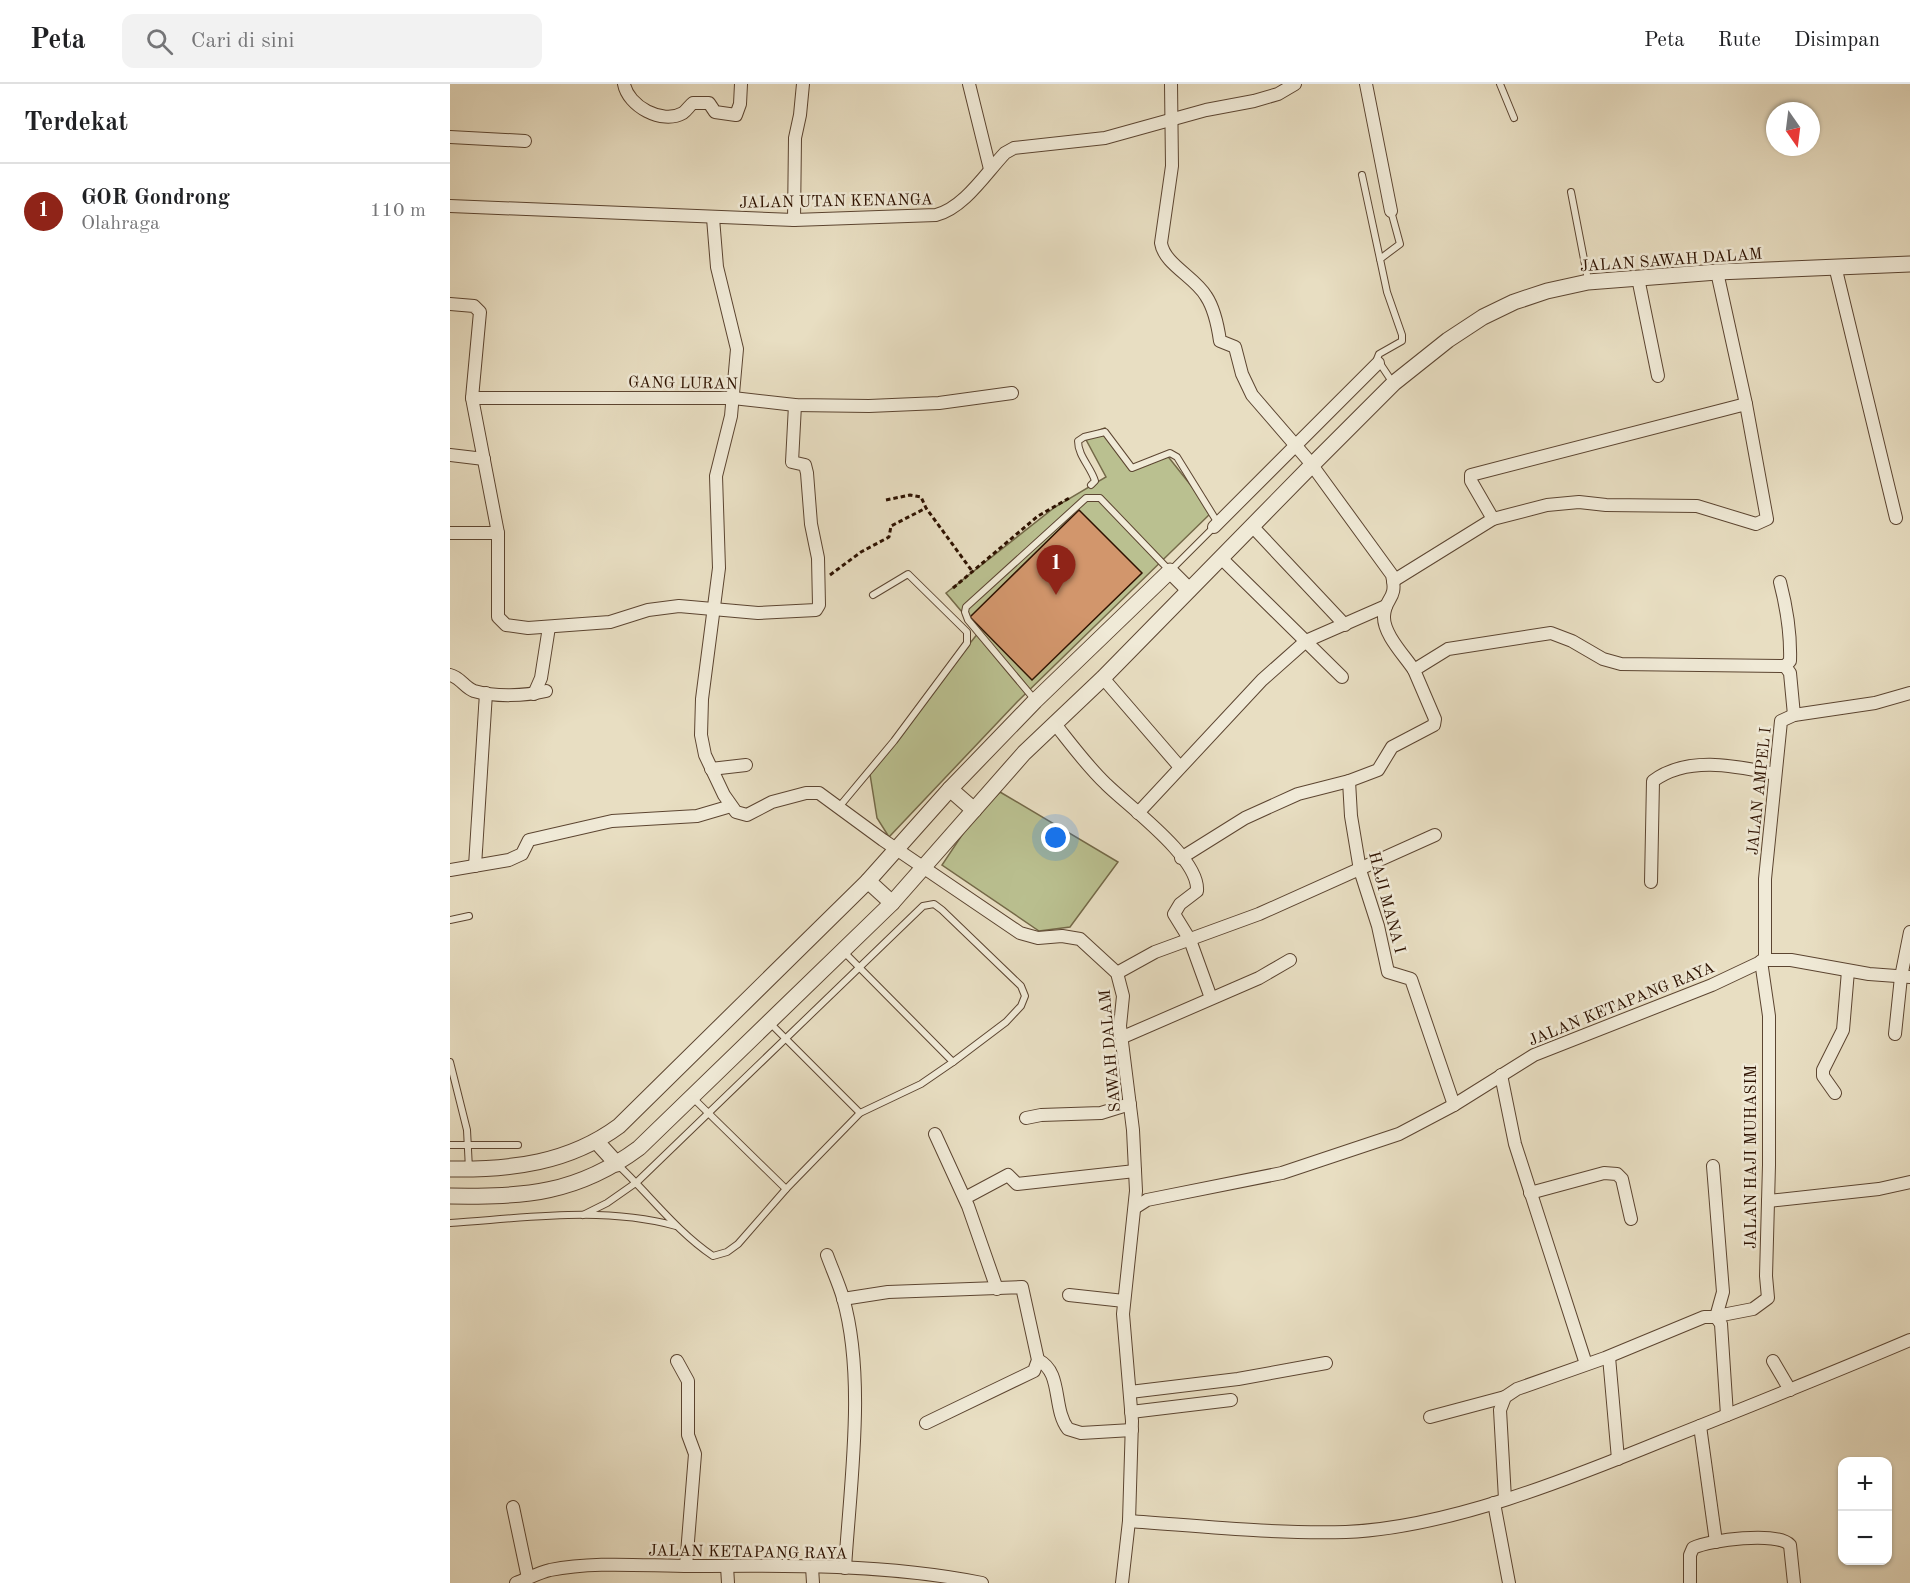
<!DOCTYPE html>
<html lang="id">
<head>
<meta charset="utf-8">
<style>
	body { margin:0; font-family:"Old Standard TT",serif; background:#f2f2f2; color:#202124 }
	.controls { position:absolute; right:18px; bottom:18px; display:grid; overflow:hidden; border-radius:12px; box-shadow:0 2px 4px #0004 }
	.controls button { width:54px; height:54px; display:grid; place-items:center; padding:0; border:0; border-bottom:2px solid #e0e0e0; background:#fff; color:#202124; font:30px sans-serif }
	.compass { position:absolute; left:1316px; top:18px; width:54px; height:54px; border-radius:50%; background:#fff; box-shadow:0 2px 4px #0004; rotate:166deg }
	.you { position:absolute; left:606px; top:754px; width:21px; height:21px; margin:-15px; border:4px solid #fff; border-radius:50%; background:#1a73e8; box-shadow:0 0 0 9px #1a73e833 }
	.badge { display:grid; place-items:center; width:39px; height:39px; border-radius:50%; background:#8f2418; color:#fff; font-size:20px; font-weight:700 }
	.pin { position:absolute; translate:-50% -50px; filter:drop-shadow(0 2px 3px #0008) }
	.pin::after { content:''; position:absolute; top:32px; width:21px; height:18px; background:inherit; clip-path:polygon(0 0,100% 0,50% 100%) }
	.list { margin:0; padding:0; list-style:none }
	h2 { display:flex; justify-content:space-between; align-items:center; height:78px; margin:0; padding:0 24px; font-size:26px }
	h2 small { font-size:20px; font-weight:400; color:#757577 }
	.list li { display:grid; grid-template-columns:39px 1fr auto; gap:18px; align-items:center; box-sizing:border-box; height:96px; padding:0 24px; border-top:2px solid #e0e0e0 }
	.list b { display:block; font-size:22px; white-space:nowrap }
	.list p { margin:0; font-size:20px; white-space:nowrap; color:#757577 }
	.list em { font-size:20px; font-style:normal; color:#757577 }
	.icon { flex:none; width:33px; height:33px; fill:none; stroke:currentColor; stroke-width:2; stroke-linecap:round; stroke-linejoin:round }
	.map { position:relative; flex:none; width:1460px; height:1499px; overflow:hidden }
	header { display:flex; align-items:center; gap:36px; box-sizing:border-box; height:84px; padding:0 30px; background:#fff; border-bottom:2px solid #e0e0e0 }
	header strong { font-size:28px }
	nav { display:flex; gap:33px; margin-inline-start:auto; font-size:21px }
	.search { width:420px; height:54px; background:#f2f2f2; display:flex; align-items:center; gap:15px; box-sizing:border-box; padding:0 21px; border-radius:12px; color:#757577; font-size:22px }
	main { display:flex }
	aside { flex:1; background:#fff }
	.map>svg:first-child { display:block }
	.pitch { fill:#bac090; stroke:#746948; stroke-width:1.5 }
	.building { fill:#d2966c; stroke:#2e1201; stroke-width:1.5 }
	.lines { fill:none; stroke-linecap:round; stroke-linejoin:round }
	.service-casing { stroke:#5c4531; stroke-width:8 }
	.minor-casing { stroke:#5c4531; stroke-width:14 }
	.tertiary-casing { stroke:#5c4531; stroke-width:17 }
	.path { stroke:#2e1201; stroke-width:3; stroke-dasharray:4.5 3; stroke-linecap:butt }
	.service { stroke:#f0ead7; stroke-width:6 }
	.minor { stroke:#f0ead7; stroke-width:12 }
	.tertiary { stroke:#f0ead7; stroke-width:15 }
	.labels { text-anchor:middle; stroke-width:5; stroke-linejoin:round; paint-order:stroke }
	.street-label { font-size:16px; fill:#2e1201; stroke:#f0ead7 }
</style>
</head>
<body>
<header>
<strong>Peta</strong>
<div class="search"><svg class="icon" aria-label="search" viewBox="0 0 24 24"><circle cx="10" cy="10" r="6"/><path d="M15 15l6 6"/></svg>Cari di sini</div>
<nav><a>Peta</a><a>Rute</a><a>Disimpan</a></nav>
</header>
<main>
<aside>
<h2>Terdekat<small></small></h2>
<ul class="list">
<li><span class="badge">1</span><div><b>GOR Gondrong</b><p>Olahraga</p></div><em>110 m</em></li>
</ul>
</aside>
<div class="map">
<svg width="1460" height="1499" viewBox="0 0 1460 1499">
	<rect width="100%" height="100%" fill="#e8dec2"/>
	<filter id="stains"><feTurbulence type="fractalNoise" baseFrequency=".00333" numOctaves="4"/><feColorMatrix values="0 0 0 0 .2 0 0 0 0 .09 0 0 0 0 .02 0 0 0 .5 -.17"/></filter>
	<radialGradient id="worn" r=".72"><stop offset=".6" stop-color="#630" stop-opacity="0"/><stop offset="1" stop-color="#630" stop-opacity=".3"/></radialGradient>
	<g class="pitch">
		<polygon points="655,344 685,385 716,370 762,428 567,618 439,753 427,734 419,684 529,548 496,509 605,423 656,393 634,352"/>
		<polygon points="550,708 668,778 620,843 589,847 492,781 520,739"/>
	</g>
	<polygon class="building" points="629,426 692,489 582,596 520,533"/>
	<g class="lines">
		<g class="service-casing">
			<g id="service">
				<polyline points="1050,0 1064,34"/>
				<polyline points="912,91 930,175"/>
				<polyline points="1121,108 1138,196"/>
				<polyline points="941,127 950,160 930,175 937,208 952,251 952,257 929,270 927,275 943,299"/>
				<path d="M 585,616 L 518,536 L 515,528 L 516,523 L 636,414 L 650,414 L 720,487 L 764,443 L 766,436 L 727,373 L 720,369 L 682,384 L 655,348 L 634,353 L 628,357 C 628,372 641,383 645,397 L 641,401"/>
				<polyline points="389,723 444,657 517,559 517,548 458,490 423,511"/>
				<polyline points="0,836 19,832"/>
				<polyline points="394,868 503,978"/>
				<polyline points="320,939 410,1029"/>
				<polyline points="0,978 17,1046 19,1085"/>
				<polyline points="243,1014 336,1105"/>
				<polyline points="0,1061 68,1061"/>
				<path d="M 133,1131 L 157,1119 L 187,1098 L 473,822 L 484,820 L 492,826 L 571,902 L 575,912 L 571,922 L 556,938 L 503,978 L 471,1000 L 410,1029 L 336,1105 L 288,1160 L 277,1168 L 263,1172 C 226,1147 199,1110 167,1080"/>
				<path d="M 0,1139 C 75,1134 153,1122 226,1142"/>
			</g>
		</g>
		<g class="minor-casing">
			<g id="minor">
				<path d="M 174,0 C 178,22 212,41 233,29 C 237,26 240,21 243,19 L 259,19 L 265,28 L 286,31 L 290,20 L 291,0"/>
				<polyline points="519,0 540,85"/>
				<path d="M 721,0 L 722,82 L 711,159 C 714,180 745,193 756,212 C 764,224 768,243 770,257 L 785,263 L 792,290 L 802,311 L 859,377 L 942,491 C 948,516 935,513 934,532 C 933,550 955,572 964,586"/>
				<polyline points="916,0 941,127"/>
				<polyline points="0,53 75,57"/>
				<path d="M 0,122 L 344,136 L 486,131 C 514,124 536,89 555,69 L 564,64 L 655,54 L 756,26 L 804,17 L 828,10 L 845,0"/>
				<polyline points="263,134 267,183 287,265 281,332 266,392 269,484 252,615 251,651 255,671 274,711 286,728 297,731 322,718 356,709 369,709 433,756 570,849 588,854 612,852 630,855 667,889 673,912 670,942 683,1046 686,1107 673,1230 682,1337 679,1437 672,1499"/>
				<polyline points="344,136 345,54 350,31 353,0"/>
				<polyline points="1385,182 1446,434"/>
				<polyline points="1188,194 1208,292"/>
				<polyline points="0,220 24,222 30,228 22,314 48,449 48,533 56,541 78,544 160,538 198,526 229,522 308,529 366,526 369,521 368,474 361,440 357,389 355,381 342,378 345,321"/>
				<polyline points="22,314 283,314 345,321 419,322 489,319 562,309"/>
				<polyline points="0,371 34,375"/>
				<polyline points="1043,435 1021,397 1021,391 1296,320"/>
				<polyline points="802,442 895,541"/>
				<polyline points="764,443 928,279"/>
				<polyline points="0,449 48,449"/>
				<polyline points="771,474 892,593"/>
				<polyline points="943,497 1043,435 1097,421 1129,418 1156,421 1247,422 1306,440 1317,435 1296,320 1267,188"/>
				<path d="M 1330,498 C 1337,525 1341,549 1340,577 L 1335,582"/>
				<path d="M 0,591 C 10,593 15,604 24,607 C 45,613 75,612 96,607"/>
				<polyline points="653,594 729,682"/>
				<polyline points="84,610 91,594 99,543"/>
				<path d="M 605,640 C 621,660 637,682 656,700 C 678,722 750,774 747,807 L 730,820 L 724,830 L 740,856 L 761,914"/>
				<polyline points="261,685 296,681"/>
				<polyline points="688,729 812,596 856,557 936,522"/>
				<polyline points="731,774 795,734 848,710 899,697"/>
				<polyline points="25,782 36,609"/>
				<polyline points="0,786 59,776 72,770 79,756 162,737 247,732 281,722"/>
				<path d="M 1201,798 L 1203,697 C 1238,671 1286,682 1325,690"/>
				<polyline points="1315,876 1315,795 1331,637 1344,631 1425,619 1460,609"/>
				<polyline points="667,889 705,868 809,830 985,751"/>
				<polyline points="1445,950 1451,893 1460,848"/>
				<polyline points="673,953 809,894 840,876"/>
				<polyline points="1051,991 1065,1060 1136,1280"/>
				<polyline points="1385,1009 1373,992 1373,986 1393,946 1398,887"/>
				<polyline points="1004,1021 961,895 938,888 928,842 910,786 901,732 899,697 928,686 942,663 984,641 985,635 964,586 998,565 1101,549 1122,557 1153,575 1171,580 1335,582 1340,589 1344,631"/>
				<polyline points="576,1034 591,1031 651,1029 680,1020"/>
				<polyline points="485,1050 518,1122 547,1205"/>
				<polyline points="1263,1082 1273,1208 1266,1233"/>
				<polyline points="1080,1109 1154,1089 1167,1090 1172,1095 1181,1135"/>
				<polyline points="515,1114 558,1091 567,1100 685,1087"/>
				<polyline points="1318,1117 1429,1105 1460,1098"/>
				<polyline points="686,1123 697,1116 832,1089 949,1050 1004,1021 1084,971 1262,901 1315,876 1341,876 1419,890 1460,893"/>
				<path d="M 377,1171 C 382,1185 389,1200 393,1214 C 416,1294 400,1401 395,1484"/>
				<polyline points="619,1211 674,1217"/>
				<polyline points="393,1215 438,1208 572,1203 588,1276 584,1287 476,1339"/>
				<polyline points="1267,1232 1303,1225 1318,1214 1316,1192 1319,1081 1319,932 1311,877"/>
				<polyline points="1159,1273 1168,1375"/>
				<path d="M 588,1276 C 613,1288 602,1324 618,1345 L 631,1349 L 682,1346"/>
				<polyline points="227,1277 238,1297 238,1351 245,1370 236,1482"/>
				<polyline points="1323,1277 1340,1306"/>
				<polyline points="680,1308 788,1295 876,1279"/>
				<polyline points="681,1328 781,1316"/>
				<polyline points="980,1333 1055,1313"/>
				<polyline points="1250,1342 1266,1458"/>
				<polyline points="1055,1415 1050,1326 1055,1313 1067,1305 1155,1274 1254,1233 1266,1233 1271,1240 1277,1331"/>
				<polyline points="1044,1419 1059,1499"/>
				<polyline points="63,1423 78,1494"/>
				<path d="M 679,1437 C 750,1442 824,1450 896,1448 C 997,1444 1119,1395 1212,1357 C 1295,1324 1378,1291 1460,1256"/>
				<polyline points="277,1482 278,1499"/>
				<polyline points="362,1483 363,1499"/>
				<path d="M 66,1499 C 77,1495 88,1489 100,1486 C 145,1477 195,1482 241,1482 C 337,1481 438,1480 532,1499"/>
				<path d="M 1240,1499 L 1240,1471 L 1243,1464 C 1260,1456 1327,1447 1340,1461 L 1344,1499"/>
			</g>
		</g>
		<g class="tertiary-casing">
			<g id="tertiary">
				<polyline points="500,705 524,726"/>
				<polyline points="418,797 442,819"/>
				<polyline points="147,1058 167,1080"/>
				<path d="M 0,1085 C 61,1086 119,1079 169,1042 L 418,797 L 500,705 L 585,617 L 720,487 L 739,506"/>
				<path d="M 0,1112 C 75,1113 127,1110 189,1064 L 442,819 L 574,669 L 653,594 L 862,381 L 944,299 L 998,256 L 1033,233 L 1064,218 L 1097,207 L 1138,198 L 1267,188 L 1460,180"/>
			</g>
		</g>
		<g class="path">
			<polyline points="436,416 460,411 471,413 476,424 522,487"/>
			<polyline points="380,491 411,468 439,453 441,442 476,424"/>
			<polyline points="503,504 588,432 621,413"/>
		</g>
		<use href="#service" class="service"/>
		<use href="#minor" class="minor"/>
		<use href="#tertiary" class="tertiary"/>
	</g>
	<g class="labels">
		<g class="street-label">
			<text transform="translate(386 116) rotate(-1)" y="6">JALAN UTAN KENANGA</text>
			<text transform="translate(1221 175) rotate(-4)" y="6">JALAN SAWAH DALAM</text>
			<text transform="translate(233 298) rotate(1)" y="6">GANG LURAN</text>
			<text transform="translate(1308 707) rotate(-84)" y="6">JALAN AMPEL I</text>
			<text transform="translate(938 818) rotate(75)" y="6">HAJI MANA I</text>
			<text transform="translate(1171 919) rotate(-22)" y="6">JALAN KETAPANG RAYA</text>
			<text transform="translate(659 967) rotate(-95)" y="6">SAWAH DALAM</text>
			<text transform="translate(1300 1073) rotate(-90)" y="6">JALAN HAJI MUHASIM</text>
			<text transform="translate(298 1467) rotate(1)" y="6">JALAN KETAPANG RAYA</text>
		</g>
	</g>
	<rect width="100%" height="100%" filter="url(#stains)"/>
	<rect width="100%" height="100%" fill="url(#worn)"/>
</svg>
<div class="controls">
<button>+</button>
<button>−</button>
</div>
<svg class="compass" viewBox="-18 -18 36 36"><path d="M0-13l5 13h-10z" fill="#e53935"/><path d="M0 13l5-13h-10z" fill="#757577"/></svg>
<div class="you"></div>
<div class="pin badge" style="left:606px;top:511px">1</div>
</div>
</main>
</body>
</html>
